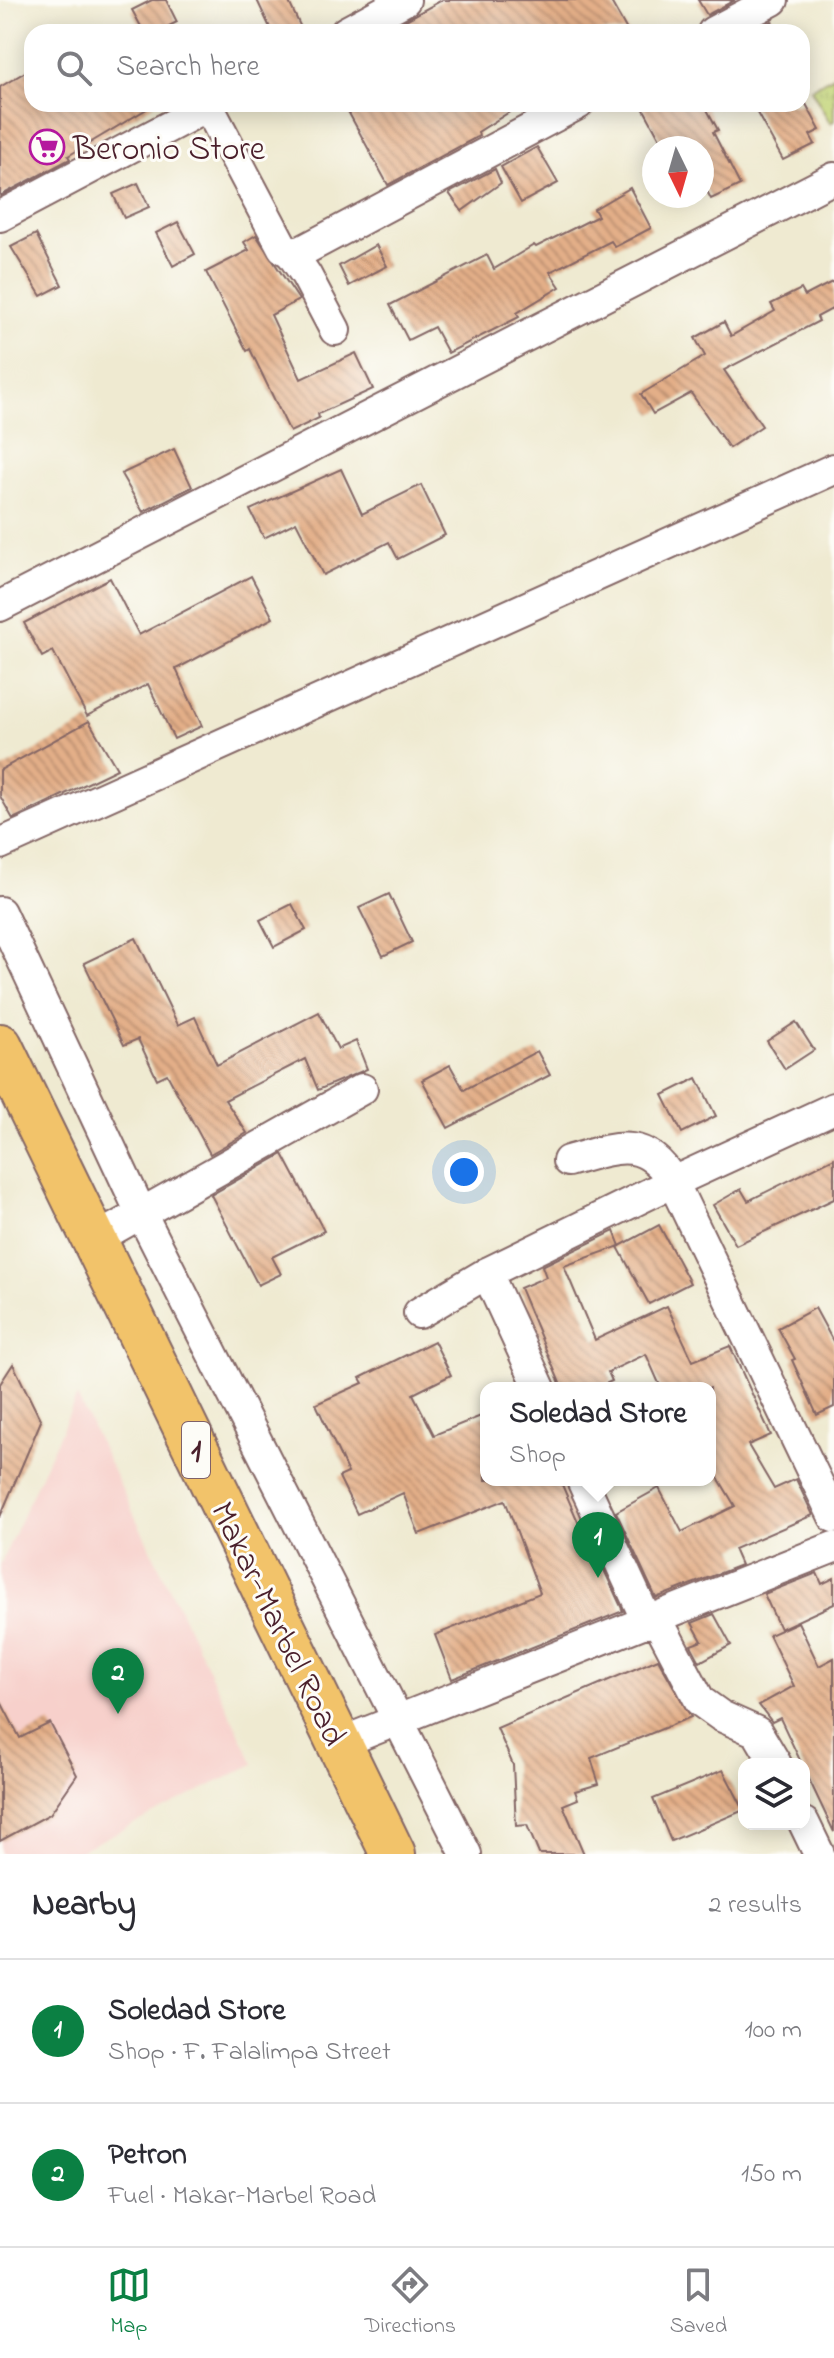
<!DOCTYPE html>
<html lang="en">
<head>
<meta charset="utf-8">
<style>
	body { margin:0; font-family:"Indie Flower",sans-serif; background:#f2f2f3; color:#2b2b33 }
	.controls { position:absolute; right:24px; bottom:24px; display:grid; overflow:hidden; border-radius:16px; box-shadow:0 4px 20px #0003 }
	.controls button { width:72px; height:72px; display:grid; place-items:center; padding:0; border:0; border-bottom:2px solid #e1e1e2; background:#fff; color:#2b2b33; font:40px sans-serif }
	.compass { position:absolute; left:642px; top:136px; width:72px; height:72px; border-radius:50%; background:#fff; box-shadow:0 4px 20px #0003; rotate:175deg }
	.you { position:absolute; left:464px; top:1172px; width:28px; height:28px; margin:-20px; border:6px solid #fff; border-radius:50%; background:#1a73e8; box-shadow:0 0 0 12px #1a73e833 }
	.badge { display:grid; place-items:center; width:52px; height:52px; border-radius:50%; background:#0b8043; color:#fff; font-size:26px; font-weight:700 }
	.pin { position:absolute; translate:-50% -66px; filter:drop-shadow(0 2px 4px #0008) }
	.pin::after { content:''; position:absolute; top:42px; width:28px; height:24px; background:inherit; clip-path:polygon(0 0,100% 0,50% 100%) }
	.popup { position:absolute; left:480px; top:1382px; width:236px; height:104px; box-sizing:border-box; display:grid; place-content:center; border-radius:16px; background:#fff; filter:drop-shadow(0 2px 6px #0005); font-size:26px; white-space:nowrap; color:#7c7c81 }
	.popup b { font-size:30px; color:#2b2b33 }
	.popup::after { content:''; position:absolute; left:50%; top:100%; margin-left:-16px; border:16px solid transparent; border-top-color:#fff }
	.list { margin:0; padding:0; list-style:none }
	h2 { display:flex; justify-content:space-between; align-items:center; height:104px; margin:0; padding:0 32px; font-size:34px }
	h2 small { font-size:26px; font-weight:400; color:#7c7c81 }
	.list li { display:grid; grid-template-columns:52px 1fr auto; gap:24px; align-items:center; box-sizing:border-box; height:144px; padding:0 32px; border-top:2px solid #e1e1e2 }
	.list b { display:block; font-size:30px; white-space:nowrap }
	.list p { margin:0; font-size:26px; white-space:nowrap; color:#7c7c81 }
	.list em { font-size:26px; font-style:normal; color:#7c7c81 }
	.icon { flex:none; width:44px; height:44px; fill:none; stroke:currentColor; stroke-width:2; stroke-linecap:round; stroke-linejoin:round }
	.map { position:relative; flex:none; width:834px; height:1854px; overflow:hidden }
	.search { position:absolute; background:#fff; box-shadow:0 4px 20px #0003; left:24px; right:24px; top:24px; height:88px; display:flex; align-items:center; gap:20px; box-sizing:border-box; padding:0 28px; border-radius:24px; color:#7c7c81; font-size:30px }
	.sheet { height:392px; background:#fff }
	nav { display:flex; justify-content:space-around; align-items:center; box-sizing:border-box; height:112px; border-top:2px solid #e1e1e2; background:#fff; font-size:22px; color:#7c7c81 }
	nav a { display:grid; justify-items:center; gap:4px }
	nav .on { color:#0b8043 }
	.map>svg:first-child { display:block }
	.built { fill:#f7d0cb }
	.grass { fill:url(#grass-tufts); stroke:#867a51; stroke-width:2 }
	.building { fill:url(#building-back-hatch) }
	.lines { fill:none; stroke-linecap:round; stroke-linejoin:round }
	.minor-casing { stroke:#846665; stroke-width:34 }
	.primary-casing { stroke:#846665; stroke-width:48 }
	.minor { stroke:#fff; stroke-width:30 }
	.primary { stroke:#f2c36a; stroke-width:44 }
	.labels { text-anchor:middle; stroke-width:6; stroke-linejoin:round; paint-order:stroke }
	.shield { fill:#fdfcf7; stroke:#806168; stroke-width:2 }
	.shield-label { font-size:32px; font-weight:bold; fill:#4a1f2b }
	.poi-label { font-size:34px; fill:#4a1f2b; stroke:#fdfcf7; text-anchor:start }
	.street-label { font-size:34px; fill:#4a1f2b; stroke:#fdfcf7 }
</style>
</head>
<body>
<div class="map">
<svg width="834" height="1854" viewBox="0 0 834 1854">
	<defs>
		<pattern id="grass-tufts" width="24" height="20" patternUnits="userSpaceOnUse" patternTransform="scale(2)"><rect width="24" height="20" fill="#c2d477"/><path d="M3 7l-1-3M5 7V3M7 7l1-3M15 17l-1-3M17 17v-4M19 17l1-3" fill="none" stroke="#a8b667"/></pattern>
		<pattern id="building-back-hatch" width="6" height="6" patternUnits="userSpaceOnUse" patternTransform="scale(2)"><rect width="6" height="6" fill="#e3af88"/><path d="M-1 5l2 2M0 0l6 6M5-1l2 2" fill="none" stroke="#ba8e6f"/></pattern>
	</defs>
	<rect width="100%" height="100%" fill="#fdfcf7"/>
	<filter id="ink" filterUnits="userSpaceOnUse"><feTurbulence type="fractalNoise" baseFrequency=".0125" numOctaves="2"/><feDisplacementMap in="SourceGraphic" scale="16" xChannelSelector="R" yChannelSelector="G"/><feConvolveMatrix kernelMatrix="1 2 1 2 8 2 1 2 1" color-interpolation-filters="sRGB"/></filter>
	<filter id="wash" filterUnits="userSpaceOnUse"><feTurbulence type="fractalNoise" baseFrequency=".006" numOctaves="4" result="noise"/><feDisplacementMap in="SourceGraphic" scale="32" xChannelSelector="R" yChannelSelector="G"/><feGaussianBlur stdDeviation="1.8" result="paint"/><feColorMatrix in="noise" values="0 0 0 0 0 0 0 0 0 0 0 0 0 0 0 0 0 1.4 0 .05"/><feComposite in="paint" operator="in"/></filter>
	<g filter="url(#wash)">
		<rect width="100%" height="100%" fill="#efead1"/>
		<polygon class="built" points="77,1396 254,1764 73,1854 0,1854 0,1565"/>
		<polygon class="grass" points="834,76 834,121 830,123 811,89"/>
		<g id="blocks">
			<g class="building">
				<polygon points="152,0 166,0 177,22 157,32 144,32 132,10"/>
				<polygon points="257,0 288,0 303,32 272,32"/>
				<polygon points="442,0 610,0 628,32 384,32"/>
				<polygon points="698,0 735,0 707,15"/>
				<polygon points="772,21 778,32 751,32"/>
				<polygon points="32,68 32,104 155,104 68,156 70,159 0,196 0,87"/>
				<polygon points="344,104 522,104 478,132 479,136 388,185"/>
				<polygon points="641,104 704,104 718,130 713,132 740,185 711,199 702,181 702,148 665,148"/>
				<polygon points="752,104 806,104 820,130 810,135 815,144 783,160"/>
				<polygon points="537,147 558,183 521,203 501,167"/>
				<polygon points="495,169 501,183 462,211 449,193"/>
				<polygon points="138,183 149,207 124,218 113,194"/>
				<polygon points="630,188 651,228 615,247 611,241 550,272 560,287 517,313 519,317 448,353 434,327 408,340 390,305 487,255 494,269 534,245 536,247 598,216 594,209"/>
				<polygon points="178,222 195,254 173,266 156,233"/>
				<polygon points="36,234 62,285 41,296 11,247"/>
				<polygon points="256,235 299,300 271,315 301,379 356,353 373,389 318,414 319,418 290,432 250,349 247,351 206,272 249,250 244,242"/>
				<polygon points="376,245 387,266 349,286 339,266"/>
				<polygon points="834,281 834,308 817,317 819,321 724,370 762,426 729,448 691,393 653,414 641,394 705,356 695,338 724,322 731,336 775,311 771,304 801,289 805,296"/>
				<polygon points="174,449 192,487 143,512 121,474"/>
				<polygon points="341,469 362,514 421,485 445,535 398,559 389,542 323,575 296,522 264,538 250,510"/>
				<polygon points="251,576 273,618 176,669 202,726 174,739 148,684 87,716 53,651 42,657 24,623 110,578 139,635"/>
				<polygon points="89,721 117,769 13,819 0,796 0,770"/>
				<polygon points="389,894 412,942 383,956 359,908"/>
				<polygon points="292,904 306,930 274,947 260,920"/>
				<polygon points="136,938 178,1025 195,1017 217,1065 319,1012 338,1049 356,1041 367,1069 318,1090 305,1059 225,1100 247,1133 210,1154 167,1074 157,1079 138,1039 124,1045 84,963"/>
				<polygon points="796,1022 814,1050 785,1069 767,1041"/>
				<polygon points="537,1051 550,1075 448,1128 422,1080 450,1065 464,1090"/>
				<polygon points="697,1078 716,1116 682,1133 663,1095"/>
				<polygon points="283,1154 324,1231 272,1257 281,1274 258,1285 211,1195"/>
				<polygon points="834,1158 834,1199 736,1245 713,1205 741,1189 748,1201"/>
				<polygon points="659,1225 690,1283 649,1304 618,1247"/>
				<polygon points="614,1231 620,1246 564,1266 595,1340 667,1306 693,1361 730,1346 771,1435 748,1445 774,1489 796,1479 813,1515 734,1549 741,1565 656,1598 616,1512 659,1488 682,1532 735,1506 710,1464 710,1388 661,1388 646,1354 608,1372 612,1381 596,1388 562,1388 520,1288 546,1277 542,1266"/>
				<polygon points="815,1308 834,1343 834,1407 817,1415 792,1360 795,1359 778,1328"/>
				<polygon points="434,1341 451,1375 413,1394 434,1435 486,1414 486,1480 560,1480 582,1531 585,1529 623,1611 452,1679 435,1635 540,1593 505,1500 419,1534 403,1493 357,1514 339,1477 348,1473 316,1404 363,1383 360,1378"/>
				<polygon points="13,1364 41,1421 0,1517 0,1384"/>
				<polygon points="817,1573 822,1584 834,1578 834,1604 780,1629 764,1594"/>
				<polygon points="714,1614 731,1645 700,1662 691,1645 702,1641 692,1623"/>
				<polygon points="798,1622 819,1666 834,1658 834,1832 780,1718 772,1722 759,1705 794,1686 769,1635"/>
				<polygon points="658,1659 691,1717 591,1758 599,1784 575,1791 578,1799 563,1805 584,1854 539,1854 527,1825 516,1826 513,1765 497,1728"/>
				<polygon points="0,1700 20,1738 50,1723 77,1775 50,1814 0,1841"/>
				<polygon points="723,1770 744,1810 671,1841 653,1799"/>
			</g>
		</g>
	</g>
	<g filter="url(#ink)">
		<use href="#blocks" fill-opacity="0" stroke="#846665" stroke-width="2"/>
		<g class="lines">
			<g class="minor-casing">
				<g id="minor">
					<polyline points="346,32 405,0"/>
					<polyline points="713,32 773,0"/>
					<polyline points="208,106 283,248 291,253 302,251 578,104"/>
					<polyline points="0,216 212,104"/>
					<polyline points="291,253 306,275 335,330"/>
					<polyline points="0,606 834,178"/>
					<polyline points="0,844 834,469"/>
					<polyline points="0,912 141,1213 466,1854"/>
					<path d="M 568,1161 C 614,1148 645,1134 673,1182 L 834,1108"/>
					<polyline points="94,1240 362,1089"/>
					<polyline points="487,1273 540,1388"/>
					<polyline points="419,1313 487,1273 673,1182 834,1517"/>
					<polyline points="582,1480 648,1623"/>
					<polyline points="657,1619 700,1701 721,1716 757,1732 776,1764"/>
					<polyline points="340,1743 834,1547"/>
					<polyline points="804,1823 819,1854"/>
				</g>
			</g>
			<g class="primary-casing">
				<polyline id="primary" points="0,1046 393,1854"/>
			</g>
			<use href="#minor" class="minor"/>
			<use href="#primary" class="primary"/>
		</g>
	</g>
	<defs>
		<g id="supermarket-ring" transform="scale(1.8)"><circle r="9.5" fill="#fdfcf7" stroke="#b5179e" stroke-width="1.5"/><path d="M-6-5.5h2.5l.6 2H6L4.5 2H-2.5L-4.4-4H-6ZM-1.5 3.2a1.3 1.3 0 1 0 .1 0ZM3 3.2a1.3 1.3 0 1 0 .1 0Z" fill="#b5179e"/></g>
	</defs>
	<g fill-rule="evenodd">
		<use href="#supermarket-ring" x="47" y="147"/>
	</g>
	<g class="labels">
		<rect class="shield" x="182" y="1422" width="28" height="56" rx="6"/>
		<g class="shield-label">
			<text x="196" y="1461">1</text>
		</g>
		<g class="poi-label">
			<text x="73" y="159">Beronio Store</text>
		</g>
		<g class="street-label">
			<text transform="translate(280 1623) rotate(64)" y="12">Makar-Marbel Road</text>
		</g>
	</g>
</svg>
<div class="controls">
<button><svg class="icon" aria-label="layers" viewBox="0 0 24 24"><path d="M12 4l9 5-9 5-9-5zM3 14l9 5 9-5"/></svg></button>
</div>
<svg class="compass" viewBox="-18 -18 36 36"><path d="M0-13l5 13h-10z" fill="#e53935"/><path d="M0 13l5-13h-10z" fill="#7c7c81"/></svg>
<div class="you"></div>
<div class="pin badge" style="left:598px;top:1578px">1</div>
<div class="popup"><b>Soledad Store</b>Shop</div>
<div class="pin badge" style="left:118px;top:1714px">2</div>
<div class="search"><svg class="icon" aria-label="search" viewBox="0 0 24 24"><circle cx="10" cy="10" r="6"/><path d="M15 15l6 6"/></svg>Search here</div>
</div>
<section class="sheet">
<h2>Nearby<small>2 results</small></h2>
<ul class="list">
<li><span class="badge">1</span><div><b>Soledad Store</b><p>Shop · F. Falalimpa Street</p></div><em>100 m</em></li>
<li><span class="badge">2</span><div><b>Petron</b><p>Fuel · Makar-Marbel Road</p></div><em>150 m</em></li>
</ul>
</section>
<nav>
<a class="on"><svg class="icon" aria-label="map" viewBox="0 0 24 24"><path d="M3 6l6-2 6 2 6-2v14l-6 2-6-2-6 2zM9 4v14M15 6v14"/></svg>Map</a>
<a><svg class="icon" aria-label="directions" viewBox="0 0 24 24"><path d="M12 3l9 9-9 9-9-9zM9 14v-3h6M13 9l2 2-2 2"/></svg>Directions</a>
<a><svg class="icon" aria-label="saved" viewBox="0 0 24 24"><path d="M7 4h10v16l-5-4-5 4z"/></svg>Saved</a>
</nav>
</body>
</html>
